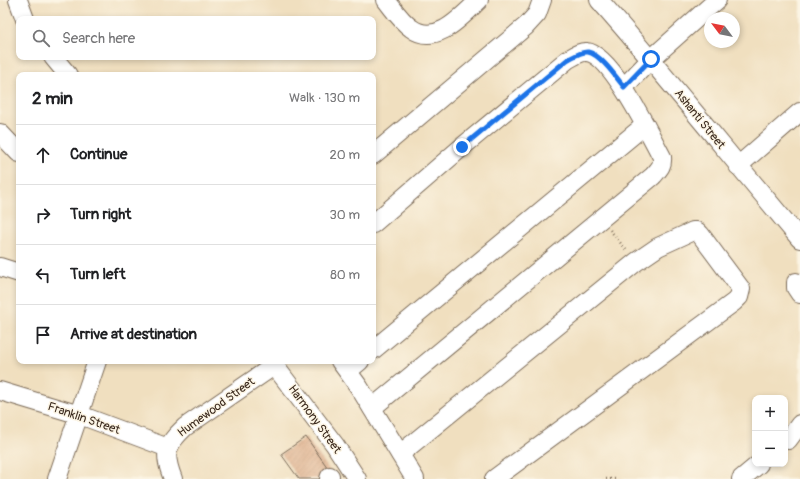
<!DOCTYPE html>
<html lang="en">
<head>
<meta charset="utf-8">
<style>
	body { margin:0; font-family:Pangolin,sans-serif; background:#f2f2f2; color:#202124 }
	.controls { position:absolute; right:12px; bottom:12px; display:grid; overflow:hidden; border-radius:8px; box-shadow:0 2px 6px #0003 }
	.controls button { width:36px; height:36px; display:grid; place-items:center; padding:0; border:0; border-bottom:1px solid #e0e0e0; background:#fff; color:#202124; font:20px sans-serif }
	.compass { position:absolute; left:704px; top:12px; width:36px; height:36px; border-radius:50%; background:#fff; box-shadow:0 2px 6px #0003; rotate:302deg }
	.stop { position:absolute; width:12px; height:12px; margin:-9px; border:3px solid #1a73e8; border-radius:50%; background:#fff }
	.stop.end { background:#1a73e8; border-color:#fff; box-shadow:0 1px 4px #0008 }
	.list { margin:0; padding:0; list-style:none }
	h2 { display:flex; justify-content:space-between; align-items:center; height:52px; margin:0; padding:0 16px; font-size:17px }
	h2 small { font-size:13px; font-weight:400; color:#757577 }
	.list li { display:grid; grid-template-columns:26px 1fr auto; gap:12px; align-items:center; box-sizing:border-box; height:60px; padding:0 16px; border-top:1px solid #e0e0e0 }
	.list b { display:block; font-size:15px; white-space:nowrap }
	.list em { font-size:13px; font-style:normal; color:#757577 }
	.icon { flex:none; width:22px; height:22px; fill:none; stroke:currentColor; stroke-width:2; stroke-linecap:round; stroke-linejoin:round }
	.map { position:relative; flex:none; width:800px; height:479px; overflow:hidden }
	.search { position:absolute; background:#fff; box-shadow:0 2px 6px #0003; left:16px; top:16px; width:360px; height:44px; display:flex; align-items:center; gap:10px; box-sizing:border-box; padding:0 14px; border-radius:8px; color:#757577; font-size:15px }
	.panel { position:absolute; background:#fff; box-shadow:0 2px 6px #0003; left:16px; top:72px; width:360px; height:292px; border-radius:8px }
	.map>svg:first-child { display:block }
	.building { fill:url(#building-hatch) }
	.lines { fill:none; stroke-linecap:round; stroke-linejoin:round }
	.minor-casing { stroke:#7a6956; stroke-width:20 }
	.path { stroke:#7a6956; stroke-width:2.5; stroke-dasharray:1 3; stroke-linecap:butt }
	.minor { stroke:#fff; stroke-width:18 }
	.route { stroke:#1a73e8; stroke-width:5 }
	.labels { text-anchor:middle; stroke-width:3; stroke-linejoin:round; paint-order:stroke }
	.street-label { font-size:12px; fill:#3b2a1e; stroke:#fcf5e5 }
</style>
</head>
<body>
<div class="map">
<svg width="800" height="479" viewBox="0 0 800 479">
	<defs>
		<pattern id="building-hatch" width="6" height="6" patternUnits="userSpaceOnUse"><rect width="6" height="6" fill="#ddaa85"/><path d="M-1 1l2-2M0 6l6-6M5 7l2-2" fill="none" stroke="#b48b6c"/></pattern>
	</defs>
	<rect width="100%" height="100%" fill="#fcf5e5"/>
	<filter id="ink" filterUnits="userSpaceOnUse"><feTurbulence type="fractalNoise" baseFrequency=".025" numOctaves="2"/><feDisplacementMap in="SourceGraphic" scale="8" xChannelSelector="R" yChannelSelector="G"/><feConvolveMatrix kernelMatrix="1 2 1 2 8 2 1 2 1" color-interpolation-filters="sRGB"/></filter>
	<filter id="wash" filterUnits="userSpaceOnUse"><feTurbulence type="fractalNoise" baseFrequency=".012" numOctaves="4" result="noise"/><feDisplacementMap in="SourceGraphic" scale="16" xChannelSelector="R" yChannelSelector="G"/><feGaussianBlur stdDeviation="0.9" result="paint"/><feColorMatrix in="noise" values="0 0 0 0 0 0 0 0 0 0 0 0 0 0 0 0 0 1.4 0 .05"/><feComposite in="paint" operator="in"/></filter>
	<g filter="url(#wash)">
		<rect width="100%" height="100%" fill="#f0dfbf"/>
		<g id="blocks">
			<polygon class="building" points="306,437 330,471 319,479 299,479 281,454"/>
		</g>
	</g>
	<g filter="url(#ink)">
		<use href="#blocks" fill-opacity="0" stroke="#7a6956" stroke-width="1"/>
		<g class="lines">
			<g class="minor-casing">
				<g id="minor">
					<polyline points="18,0 25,19"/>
					<path d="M 386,0 C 394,10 401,21 411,28 C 436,47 462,16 479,0"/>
					<path d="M 599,0 C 668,78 733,160 800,239"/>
					<polyline points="53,57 68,75"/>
					<polyline points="624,87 651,59 717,0"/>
					<polyline points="0,133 19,153"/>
					<polyline points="373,155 526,26 537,14 542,0"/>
					<polyline points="738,166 800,112"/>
					<polyline points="0,267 19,273"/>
					<polyline points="796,282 796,288 800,294"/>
					<polyline points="373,350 645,125"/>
					<polyline points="271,361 335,445 357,479"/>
					<polyline points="340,361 359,387 415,479"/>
					<polyline points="348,371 360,361"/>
					<polyline points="0,391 80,415 168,448"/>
					<path d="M 372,408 L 653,176 C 659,169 663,166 662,157 C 650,135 612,55 587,52 C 580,51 573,57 567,60 L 462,147 L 373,224"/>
					<polyline points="788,440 800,424"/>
					<polyline points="400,454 636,262 658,247 693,231 697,231 700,234 741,289 739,297 734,302 494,479"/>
					<polyline points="57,479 97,361"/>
					<path d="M 173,479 C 163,453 165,446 185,427 L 275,365"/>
					<polyline points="329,479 330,476"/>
					<polyline points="741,479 759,464"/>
				</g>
			</g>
			<g class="path">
				<polyline points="610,230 627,251"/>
				<polyline points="606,479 615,479"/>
			</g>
			<use href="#minor" class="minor"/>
		</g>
	</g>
	<g class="lines" filter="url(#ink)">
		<path class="route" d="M 462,147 L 567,60 C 573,57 581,51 588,52 C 600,54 616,77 624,87 L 651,59"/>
	</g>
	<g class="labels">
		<g class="street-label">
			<text transform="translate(700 119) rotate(51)" y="4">Ashanti Street</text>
			<text transform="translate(216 407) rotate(-36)" y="4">Humewood Street</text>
			<text transform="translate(84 418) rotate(19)" y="4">Franklin Street</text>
			<text transform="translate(315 419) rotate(54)" y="4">Harmony Street</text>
		</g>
	</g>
</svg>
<div class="controls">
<button>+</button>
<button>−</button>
</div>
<svg class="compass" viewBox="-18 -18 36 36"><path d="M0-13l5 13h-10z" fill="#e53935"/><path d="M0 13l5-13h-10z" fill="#757577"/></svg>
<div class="stop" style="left:651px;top:59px"></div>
<div class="stop end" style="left:462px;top:147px"></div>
<div class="search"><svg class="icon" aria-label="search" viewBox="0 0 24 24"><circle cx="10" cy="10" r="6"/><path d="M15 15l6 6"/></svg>Search here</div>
<section class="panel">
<h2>2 min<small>Walk · 130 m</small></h2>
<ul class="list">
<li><svg class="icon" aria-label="ahead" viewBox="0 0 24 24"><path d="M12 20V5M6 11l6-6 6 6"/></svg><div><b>Continue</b></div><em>20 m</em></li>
<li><svg class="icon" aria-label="right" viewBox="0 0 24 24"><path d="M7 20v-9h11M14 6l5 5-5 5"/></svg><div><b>Turn right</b></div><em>30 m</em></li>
<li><svg class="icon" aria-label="left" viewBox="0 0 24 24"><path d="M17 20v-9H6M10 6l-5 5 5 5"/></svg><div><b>Turn left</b></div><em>80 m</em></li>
<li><svg class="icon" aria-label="arrive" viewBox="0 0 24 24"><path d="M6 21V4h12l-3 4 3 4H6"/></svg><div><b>Arrive at destination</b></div></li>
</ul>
</section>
</div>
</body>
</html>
